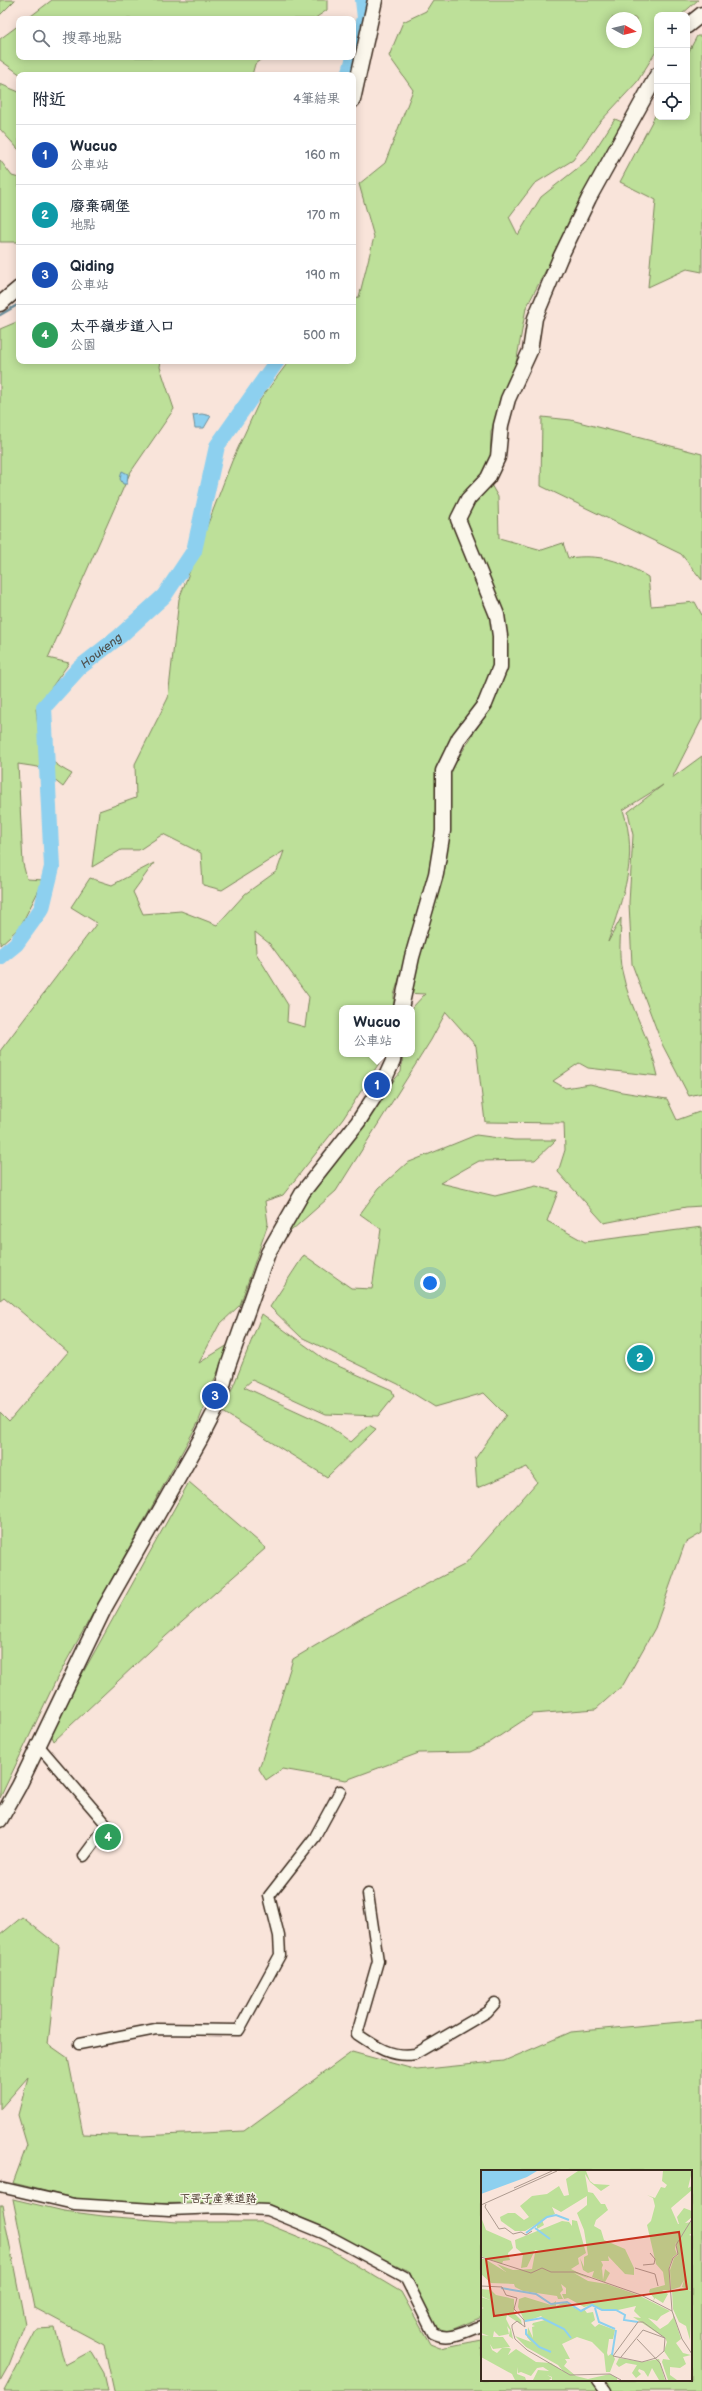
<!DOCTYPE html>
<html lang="zh-TW">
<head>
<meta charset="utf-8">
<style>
	body { margin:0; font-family:"Balsamiq Sans","LXGW WenKai TC",sans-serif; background:#f6f6f7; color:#1f2937 }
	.controls { position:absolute; right:12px; top:12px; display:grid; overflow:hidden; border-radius:8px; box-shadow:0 2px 10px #0003 }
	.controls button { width:36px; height:36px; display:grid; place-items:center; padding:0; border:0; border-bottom:1px solid #e0e1e3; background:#fff; color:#1f2937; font:20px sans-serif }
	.compass { position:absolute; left:606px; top:12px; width:36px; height:36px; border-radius:50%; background:#fff; box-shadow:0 2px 10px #0003; rotate:98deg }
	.you { position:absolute; left:430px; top:1283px; width:14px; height:14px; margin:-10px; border:3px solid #fff; border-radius:50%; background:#1a73e8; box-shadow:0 0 0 6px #1a73e833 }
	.badge { display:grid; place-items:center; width:26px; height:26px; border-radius:50%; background:#c8321e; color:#fff; font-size:13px; font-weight:700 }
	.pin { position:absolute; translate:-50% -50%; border:2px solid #fff; box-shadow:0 1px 4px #0006 }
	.popup { position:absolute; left:339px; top:1005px; width:76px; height:52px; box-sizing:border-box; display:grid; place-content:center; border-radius:8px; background:#fff; filter:drop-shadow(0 1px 3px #0005); font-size:13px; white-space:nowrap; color:#747a83 }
	.popup b { font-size:15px; color:#1f2937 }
	.popup::after { content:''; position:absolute; left:50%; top:100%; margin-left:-8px; border:8px solid transparent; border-top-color:#fff }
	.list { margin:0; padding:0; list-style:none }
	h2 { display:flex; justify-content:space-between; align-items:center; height:52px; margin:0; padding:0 16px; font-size:17px }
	h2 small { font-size:13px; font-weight:400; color:#747a83 }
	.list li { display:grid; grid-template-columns:26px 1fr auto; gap:12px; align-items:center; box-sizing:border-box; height:60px; padding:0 16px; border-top:1px solid #e0e1e3 }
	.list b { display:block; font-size:15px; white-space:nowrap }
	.list p { margin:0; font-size:13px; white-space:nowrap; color:#747a83 }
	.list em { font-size:13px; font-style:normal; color:#747a83 }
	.icon { flex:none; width:22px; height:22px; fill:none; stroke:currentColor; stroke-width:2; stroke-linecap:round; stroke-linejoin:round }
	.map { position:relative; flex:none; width:702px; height:2391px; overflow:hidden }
	.search { position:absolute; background:#fff; box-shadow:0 2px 10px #0003; left:16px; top:16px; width:340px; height:44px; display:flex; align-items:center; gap:10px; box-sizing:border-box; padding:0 14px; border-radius:8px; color:#747a83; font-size:15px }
	.panel { position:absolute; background:#fff; box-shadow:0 2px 10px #0003; left:16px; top:72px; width:340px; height:292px; border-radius:8px }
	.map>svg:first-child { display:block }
	.green { fill:#bde099; stroke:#7c855c; fill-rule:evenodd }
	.water { fill:#8dd0ef; stroke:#6c8e9b }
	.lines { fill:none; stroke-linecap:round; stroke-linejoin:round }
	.stream { stroke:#6c8e9b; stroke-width:2.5 }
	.river { stroke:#8dd0ef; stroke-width:16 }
	.street-casing { stroke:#3b2a1e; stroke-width:13 }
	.secondary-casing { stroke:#3b2a1e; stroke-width:17 }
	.street { stroke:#fbf7ec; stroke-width:10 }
	.secondary { stroke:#fbf7ec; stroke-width:14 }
	.labels { text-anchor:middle; stroke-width:3; stroke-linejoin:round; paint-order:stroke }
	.street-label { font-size:11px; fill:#3b2a1e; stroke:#fbf7ec }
	.water-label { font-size:12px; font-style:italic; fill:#505452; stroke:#fbf7ec }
	.inset-river { fill:none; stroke:#8dd0ef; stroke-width:2 }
	.inset-road { fill:none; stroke:#ad9a8f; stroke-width:1 }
	.view { fill:#c8321e; fill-opacity:0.15; stroke:#c8321e; stroke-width:2 }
	.inset-edge { fill:none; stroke:#3b2a1e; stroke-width:2 }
</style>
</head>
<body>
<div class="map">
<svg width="702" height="2391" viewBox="0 0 702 2391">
	<rect width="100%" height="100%" fill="#f9e4da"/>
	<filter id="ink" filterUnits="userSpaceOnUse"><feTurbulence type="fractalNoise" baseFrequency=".025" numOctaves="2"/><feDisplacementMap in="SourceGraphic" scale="8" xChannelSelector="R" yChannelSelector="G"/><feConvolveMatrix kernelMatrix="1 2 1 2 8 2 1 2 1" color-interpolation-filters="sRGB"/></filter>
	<g filter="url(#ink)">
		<g class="green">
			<polygon points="0,0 15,0 0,15"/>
			<polygon points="52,0 327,0 327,10 314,19 27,19"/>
			<path d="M 433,0 L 698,0 L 681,15 L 657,15 L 657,50 L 637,82 L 598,124 L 573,160 L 534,184 L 509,217 L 518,235 L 541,197 L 589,159 L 615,119 L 622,122 L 623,129 L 590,186 L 526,308 L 515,369 L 502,396 L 491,432 L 490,470 L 458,506 L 491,612 L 496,637 L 495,671 L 454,740 L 441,801 L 431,876 L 394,995 L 394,1008 L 342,1008 L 342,1054 L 385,1054 L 343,1119 L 283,1195 L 265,1201 L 268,1224 L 240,1305 L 219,1325 L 199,1363 L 228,1345 L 198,1423 L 56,1680 L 0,1798 L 0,1412 L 9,1421 L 68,1352 L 4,1297 L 0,1300 L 0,1051 L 97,923 L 71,907 L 90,878 L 112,885 L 154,863 L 133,892 L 143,914 L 181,911 L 217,925 L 245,894 L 277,871 L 284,851 L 222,890 L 203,885 L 201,853 L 163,834 L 139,850 L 121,850 L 92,867 L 99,811 L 136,798 L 135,764 L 168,698 L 179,599 L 232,461 L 260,400 L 289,361 L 353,361 L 353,298 L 359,297 L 374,237 L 359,184 L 385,163 L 413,90 L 389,56 L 403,22 L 426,11 ZM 612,18 L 636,18 L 636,42 L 612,42 ZM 255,932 L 270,944 L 309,997 L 305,1027 L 287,1022 L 288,1005 L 256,953 Z"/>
			<polygon points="19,25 19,57 264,57 255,64 252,75 21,75 0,60 0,39"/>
			<polygon points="697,36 702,36 702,272 687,269 648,287 656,200 620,182 657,112 657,117 687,117 687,55"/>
			<polygon points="0,84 19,92 19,150 0,129"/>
			<polygon points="0,160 12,176 19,178 19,242 0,242"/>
			<path d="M 19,321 L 19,361 L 161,361 L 160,367 L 174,409 L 130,473 L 48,658 L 69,663 L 36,709 C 40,745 38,756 72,774 L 63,787 L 38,767 L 18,764 L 23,864 L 27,879 L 44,880 L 20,927 L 0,945 L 0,329 Z"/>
			<polygon points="542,417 571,420 702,454 702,580 681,554 541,486"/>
			<path d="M 490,483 L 498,497 L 499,538 L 542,550 L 563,543 L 568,558 C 600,554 621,560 648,577 L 651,606 L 695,602 L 702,615 L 702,719 L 672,778 L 702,756 L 702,1093 L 689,1096 L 662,1044 L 632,964 L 629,903 L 633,835 L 628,812 L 663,785 L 623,810 C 639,859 623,895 608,942 L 621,918 C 621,935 618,955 622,971 C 629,1007 651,1040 658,1076 L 588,1068 L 579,1063 L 553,1081 L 565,1088 L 590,1084 L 622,1092 L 667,1099 L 677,1120 L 702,1111 L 702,1206 L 686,1207 L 604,1223 L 558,1172 L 565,1150 L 564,1123 L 485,1122 L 476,1046 L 446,1012 L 431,1040 L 336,1191 L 283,1238 L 293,1210 L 362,1118 L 401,1072 L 403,1054 L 412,1054 L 412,1008 L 425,994 L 405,993 L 432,903 L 448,775 L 494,700 L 505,646 L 463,523 L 473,501 Z"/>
			<polygon points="476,1135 514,1140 556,1140 535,1160 479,1161 440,1183 495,1196 536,1186 558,1192 547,1221 585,1242 702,1227 702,1533 685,1543 655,1628 623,1685 596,1709 533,1714 489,1743 470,1752 419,1753 346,1780 282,1769 266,1780 259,1769 293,1659 367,1615 464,1565 537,1482 527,1467 477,1488 475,1459 506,1415 484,1393 435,1407 398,1384 301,1337 270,1307 304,1255 351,1288 372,1289 381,1229 360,1214 379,1188 407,1163"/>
			<polygon points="262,1314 327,1361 392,1390 394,1396 378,1416 326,1414 252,1380 244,1387 327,1425 351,1442 369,1425 376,1429 327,1477 223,1412"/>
			<polygon points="189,1482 266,1548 166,1636 54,1741 50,1732"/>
			<polygon points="22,1917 59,1946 48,2044 68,2058 83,2134 142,2136 244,2131 352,2052 417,2070 504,2061 571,2032 702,2020 702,2391 114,2391 104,2345 35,2308 13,2199 64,2211 103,2216 177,2222 262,2222 329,2249 401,2292 430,2344 440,2348 482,2340 482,2380 691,2380 691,2171 482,2171 482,2317 444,2333 433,2325 409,2271 292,2215 207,2203 98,2204 13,2183 27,2145 18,2115 28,2077 0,2109 0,1935"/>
			<polygon points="0,2205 2,2205 25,2324 9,2365 0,2381"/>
			<polygon points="55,2328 65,2365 91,2351 104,2373 108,2391 4,2391 37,2329"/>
		</g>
		<g class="water">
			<polygon points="202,414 211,416 204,428 195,428 193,415"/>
			<polygon points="122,471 128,474 127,484 123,484 120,479"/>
		</g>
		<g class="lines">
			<polyline class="stream" points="0,315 19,304"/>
			<g class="river">
				<polyline points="349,75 365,18 363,0"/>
				<path id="s1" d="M 0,957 L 16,944 L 42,908 L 52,867 L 44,707 L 79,668 L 120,636 L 164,596 L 194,551 L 217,446 L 277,361"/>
			</g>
			<g class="street-casing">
				<g id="street">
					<polyline points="38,1745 107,1825 84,1856"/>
					<path d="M 368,1894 L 378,1961 L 357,2034 C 376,2047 392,2058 415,2054 L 487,2012 L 495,2003"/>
					<polyline points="79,2044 156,2029 239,2030 280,1955 279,1936 269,1896 315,1837 340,1791"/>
					<path d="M 0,2187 L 74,2204 L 169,2210 L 220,2208 L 267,2210 L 323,2233 L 405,2277 L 433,2333 C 450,2342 465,2331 482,2326"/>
					<polyline points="598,2380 606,2391"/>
				</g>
			</g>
			<g class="secondary-casing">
				<g id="secondary">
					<polyline points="687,26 702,14"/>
					<polyline points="353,100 375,0"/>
					<polyline points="0,304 19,288"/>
					<polyline points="401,1008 412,957 436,874 443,831 443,771 459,738 485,704 500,667 500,636 497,615 458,519 468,499 488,478 498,457 501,425 508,399 530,351 535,318 560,258 589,198 657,75"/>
					<polyline points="0,1820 19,1786 105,1607 200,1440 218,1405 228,1366 268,1253 303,1192 358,1122 382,1085 393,1061 394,1054"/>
				</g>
			</g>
			<use href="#street" class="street"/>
			<use href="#secondary" class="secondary"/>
		</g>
	</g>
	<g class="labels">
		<g class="street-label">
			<text x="218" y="2202">下罟子產業道路</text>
		</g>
		<g class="water-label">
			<text dy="4" stroke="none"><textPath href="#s1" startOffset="348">Houkeng</textPath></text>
		</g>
	</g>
	<g transform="translate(481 2170)">
		<rect width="211" height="211" fill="#f9e4da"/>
		<path d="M 97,1 L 105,1 L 109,11 L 113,14 L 129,15 L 120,21 L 109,12 L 104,4 L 107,22 L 112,23 L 120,34 L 124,34 L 127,40 L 115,50 L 113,56 L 120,60 L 123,70 L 144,79 L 153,98 L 153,105 L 144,104 L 127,86 L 128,91 L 120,91 L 122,95 L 118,105 L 121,98 L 122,110 L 124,99 L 129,103 L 124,112 L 111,107 L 113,101 L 107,103 L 102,100 L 99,88 L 103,97 L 103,87 L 107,85 L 103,60 L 96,43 L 106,35 L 106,26 L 80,42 L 71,37 L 74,44 L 61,50 L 63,55 L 56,59 L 56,54 L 44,61 L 34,61 L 20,51 L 19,47 L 27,43 L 34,43 L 43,50 L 48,47 L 39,36 L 51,26 L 66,24 L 78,16 L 83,26 L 88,25 L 85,9 ZM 182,1 L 211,1 L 207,18 L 211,16 L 211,20 L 190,38 L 197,54 L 201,54 L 198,54 L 196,47 L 203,38 L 211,41 L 211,47 L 204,53 L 211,52 L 211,63 L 208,65 L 211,66 L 211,121 L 201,117 L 203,110 L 199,117 L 190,120 L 189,100 L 193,88 L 197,85 L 195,72 L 194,79 L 196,84 L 192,87 L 188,97 L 189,120 L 181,120 L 187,124 L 182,133 L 174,128 L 172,132 L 173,128 L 168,122 L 169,119 L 184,115 L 182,102 L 175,94 L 166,55 L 170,51 L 174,36 L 172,28 L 166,25 L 174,28 L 180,17 L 184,18 L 186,15 L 181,11 ZM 0,47 L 5,60 L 30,71 L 32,78 L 27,83 L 29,90 L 22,91 L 21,94 L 0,86 ZM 91,50 L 96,51 L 105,83 L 97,88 L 98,94 L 90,99 L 110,109 L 93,103 L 107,111 L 126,114 L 157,125 L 189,141 L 180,146 L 176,151 L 167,148 L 179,159 L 187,154 L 192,148 L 192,143 L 200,169 L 195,173 L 202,183 L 210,185 L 202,187 L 205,194 L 199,198 L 189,197 L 189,205 L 196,210 L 187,210 L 181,192 L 182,189 L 189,190 L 183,181 L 186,172 L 184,168 L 152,147 L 160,148 L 153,141 L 155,136 L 137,140 L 122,140 L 110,135 L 103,137 L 87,128 L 83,129 L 81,124 L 85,124 L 85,118 L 80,114 L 82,120 L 79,123 L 82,129 L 77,129 L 76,126 L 42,121 L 34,117 L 33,114 L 10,113 L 0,104 L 0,89 L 4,89 L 25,102 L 16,94 L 32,100 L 51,99 L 54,83 L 58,81 L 67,82 L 54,80 L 46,97 L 40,98 L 42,84 L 35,78 L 34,70 L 81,51 L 88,52 L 91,56 ZM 200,118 L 211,121 L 209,170 L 205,156 L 198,152 L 192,139 L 191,121 ZM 0,119 L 10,120 L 15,125 L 33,129 L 33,143 L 40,150 L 41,155 L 26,145 L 25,149 L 30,159 L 32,169 L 28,166 L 29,160 L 26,156 L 28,164 L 18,166 L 13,161 L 12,167 L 22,167 L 29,177 L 12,179 L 9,174 L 11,180 L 16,183 L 21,178 L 28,178 L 30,179 L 27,185 L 35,179 L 55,192 L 70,193 L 83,202 L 77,195 L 45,177 L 34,166 L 50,172 L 46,167 L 47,157 L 52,168 L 51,157 L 54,156 L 51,155 L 52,153 L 64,150 L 60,146 L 44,152 L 37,137 L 38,129 L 44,127 L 70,135 L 75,131 L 75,136 L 84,132 L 99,141 L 103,139 L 106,143 L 112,142 L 114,150 L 110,153 L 114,157 L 118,154 L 134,160 L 132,169 L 128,169 L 126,183 L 127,186 L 131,183 L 134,189 L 129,202 L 125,202 L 123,184 L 111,172 L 96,167 L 81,174 L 89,189 L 84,189 L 86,192 L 83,196 L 95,206 L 107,209 L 129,204 L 136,208 L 136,210 L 71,210 L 71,207 L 66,205 L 71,208 L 68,210 L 52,210 L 57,200 L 68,201 L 62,197 L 56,198 L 50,206 L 40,202 L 37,203 L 37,197 L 36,204 L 44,207 L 45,210 L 34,210 L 31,204 L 0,187 L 0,165 L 8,166 L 0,163 L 0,139 L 3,138 L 0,137 L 0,127 L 9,130 L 0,126 ZM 138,188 L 161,192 L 178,189 L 184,210 L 178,210 L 171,198 L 167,207 L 163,201 L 158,199 L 157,201 L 160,204 L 155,208 L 151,203 L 156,195 L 145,193 L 138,197 L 135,194 Z" fill="#bde099"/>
		<path d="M 0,1 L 56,1 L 46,7 L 0,24 Z" fill="#8dd0ef"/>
		<path class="inset-river" d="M 54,58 L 69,69M 45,63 L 66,47 L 75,45 L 88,50M 20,118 L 55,124 L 70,134 L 86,132 L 100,141 L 111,135 L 121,140 L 135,140 L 144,145 L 143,150 L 157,152M 114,138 L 118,152 L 134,159M 44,151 L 61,148 L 83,159 L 90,168M 45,159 L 45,164 L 58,177 L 70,182M 131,185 L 135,160"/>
		<path class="inset-road" d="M 33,18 L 71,1M 5,34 L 4,37 L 18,59 L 24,58 L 32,64 L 40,62 L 45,65 L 51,61M 0,35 L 76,1M 0,87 L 50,103 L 61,98 L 70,102 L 94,102 L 160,125 L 191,141 L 201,169 L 211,184M 162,95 L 173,94 L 174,89 L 169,83M 154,98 L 174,104 L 177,116M 0,116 L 21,117 L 25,125 L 36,128 L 33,139 L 43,150 L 44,157 L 36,151 L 31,155 L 31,158 L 34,169 L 46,180 L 89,205 L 129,204 L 140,210M 191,141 L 188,99 L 192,88 L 197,84 L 195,75 L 211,49M 156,169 L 179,193 L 185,210M 140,187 L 162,160 L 184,168 L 183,181 L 175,188 L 161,192 L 132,186 L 157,152 L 162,152 L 184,168"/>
		<path class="view" d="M 198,62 L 206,119 L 13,146 L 5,89 Z"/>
		<rect width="211" height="211" class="inset-edge"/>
	</g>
</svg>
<div class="controls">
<button>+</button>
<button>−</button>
<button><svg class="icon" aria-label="locate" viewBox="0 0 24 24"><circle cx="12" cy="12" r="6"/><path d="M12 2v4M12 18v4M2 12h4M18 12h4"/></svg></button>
</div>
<svg class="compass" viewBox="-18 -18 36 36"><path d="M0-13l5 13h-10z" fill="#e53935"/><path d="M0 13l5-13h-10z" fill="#747a83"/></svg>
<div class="you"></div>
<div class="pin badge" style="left:377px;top:1085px;background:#1a4fb4">1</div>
<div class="popup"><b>Wucuo</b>公車站</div>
<div class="pin badge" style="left:640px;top:1358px;background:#0f9aa8">2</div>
<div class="pin badge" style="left:215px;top:1396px;background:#1a4fb4">3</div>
<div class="pin badge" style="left:108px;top:1837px;background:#2e9e5b">4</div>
<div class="search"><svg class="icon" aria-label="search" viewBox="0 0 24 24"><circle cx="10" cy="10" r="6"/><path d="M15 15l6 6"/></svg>搜尋地點</div>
<section class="panel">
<h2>附近<small>4筆結果</small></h2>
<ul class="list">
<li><span class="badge" style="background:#1a4fb4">1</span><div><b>Wucuo</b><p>公車站</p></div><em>160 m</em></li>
<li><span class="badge" style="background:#0f9aa8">2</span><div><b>廢棄碉堡</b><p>地點</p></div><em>170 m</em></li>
<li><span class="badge" style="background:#1a4fb4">3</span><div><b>Qiding</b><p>公車站</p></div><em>190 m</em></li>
<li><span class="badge" style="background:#2e9e5b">4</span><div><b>太平嶺步道入口</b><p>公園</p></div><em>500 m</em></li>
</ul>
</section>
</div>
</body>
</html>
